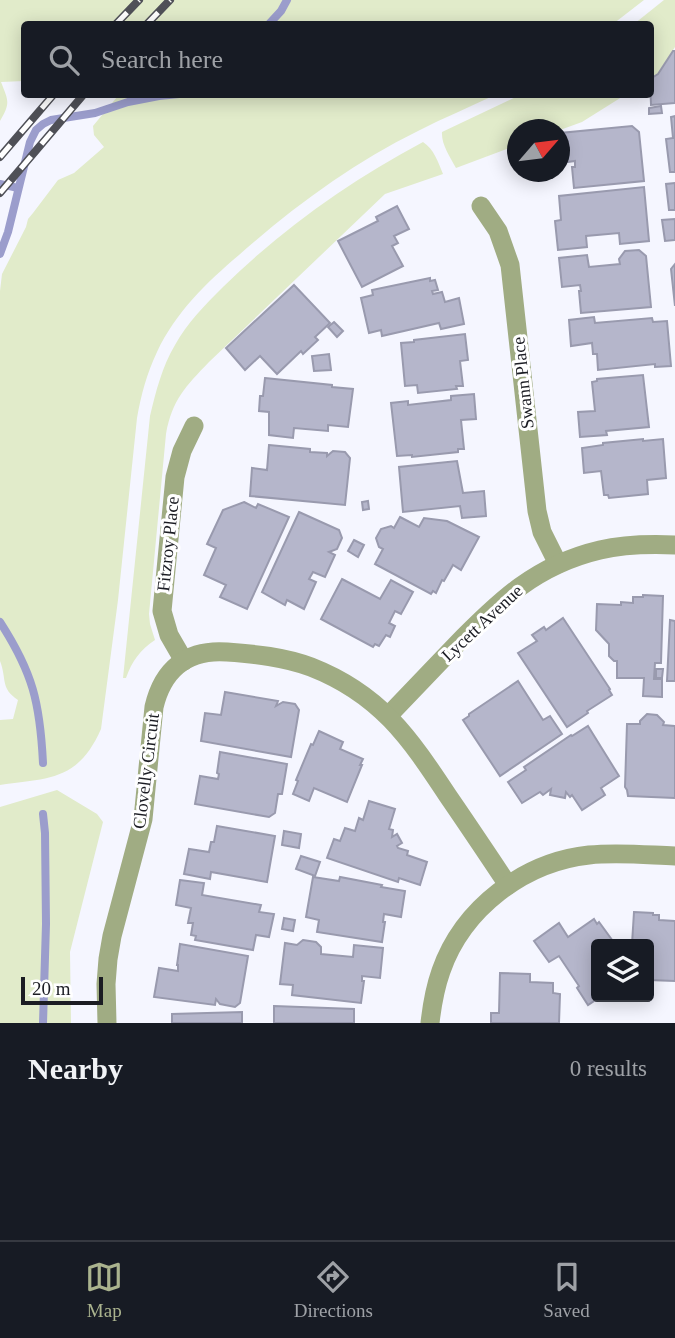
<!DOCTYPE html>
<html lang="en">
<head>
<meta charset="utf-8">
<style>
	body { margin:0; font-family:"Times New Roman",serif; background:#242831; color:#f1f3f6 }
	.controls { position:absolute; right:21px; bottom:21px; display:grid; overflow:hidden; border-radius:7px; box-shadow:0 4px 18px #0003 }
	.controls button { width:63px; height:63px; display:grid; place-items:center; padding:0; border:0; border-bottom:2px solid #363941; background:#171b24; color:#f1f3f6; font:35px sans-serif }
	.compass { position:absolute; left:507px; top:119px; width:63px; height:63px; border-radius:50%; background:#171b24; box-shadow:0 4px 18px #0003; rotate:62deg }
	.scale { position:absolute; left:21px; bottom:18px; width:82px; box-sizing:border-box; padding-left:7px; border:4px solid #1b1c23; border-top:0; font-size:19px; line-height:24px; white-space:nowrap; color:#1b1c23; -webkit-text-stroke:5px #fff; paint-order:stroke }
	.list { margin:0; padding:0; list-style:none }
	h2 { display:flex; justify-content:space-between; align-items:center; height:91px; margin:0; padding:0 28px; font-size:30px }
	h2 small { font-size:23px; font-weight:400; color:#9ea1a6 }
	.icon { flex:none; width:38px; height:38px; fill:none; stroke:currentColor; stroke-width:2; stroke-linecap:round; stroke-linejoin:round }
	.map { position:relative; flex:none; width:675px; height:1023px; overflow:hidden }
	.search { position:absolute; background:#171b24; box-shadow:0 4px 18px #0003; left:21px; right:21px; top:21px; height:77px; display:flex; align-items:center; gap:18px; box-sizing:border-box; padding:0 24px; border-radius:7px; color:#9ea1a6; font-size:26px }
	.sheet { height:217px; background:#171b24 }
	nav { display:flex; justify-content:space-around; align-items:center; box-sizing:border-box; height:98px; border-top:2px solid #363941; background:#171b24; font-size:19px; color:#9ea1a6 }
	nav a { display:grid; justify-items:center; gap:4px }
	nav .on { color:#aab38e }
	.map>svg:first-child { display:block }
	.green { fill:#e1ebca }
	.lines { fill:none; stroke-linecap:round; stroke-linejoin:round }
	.stream { stroke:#9b9dcc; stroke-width:8 }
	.building { fill:#b5b6cb; stroke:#999aae; stroke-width:2 }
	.minor { stroke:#a0ac83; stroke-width:19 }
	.tertiary { stroke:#a0ac83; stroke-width:19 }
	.rail-casing { stroke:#4f5057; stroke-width:8 }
	.rail { stroke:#fff; stroke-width:5; stroke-dasharray:16; stroke-linecap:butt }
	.labels { text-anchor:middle; stroke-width:6; stroke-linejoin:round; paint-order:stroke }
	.street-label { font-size:18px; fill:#1b1c23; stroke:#fff }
</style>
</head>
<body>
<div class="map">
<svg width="675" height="1023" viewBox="0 0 675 1023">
	<rect width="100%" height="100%" fill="#f5f6ff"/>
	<g class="green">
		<path d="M 0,0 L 644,0 L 613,24 L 24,24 L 24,81 L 1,82 C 8,100 11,103 0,121 Z"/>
		<polygon points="664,0 675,0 675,47 658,73 651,78 650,24 634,24"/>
		<path d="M 522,94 L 625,94 L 625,95 L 582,122 L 560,130 L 518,130 L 517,145 L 456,168 C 450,157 441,144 442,132 Z"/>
		<path d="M 101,95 L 495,95 C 470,107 443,118 418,131 C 353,163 293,207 239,255 C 207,282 175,313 157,352 C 147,373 141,395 137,418 L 118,600 L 101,729 C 78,781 49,778 0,785 L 0,720 L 13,719 L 18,700 C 0,688 7,679 0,661 L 0,291 L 2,274 L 26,227 L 28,219 L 33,213 L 58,180 L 74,173 L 104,147 L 94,135 L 93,126 L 117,97 L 107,97 Z"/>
		<path d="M 423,142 C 434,149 438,162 443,174 L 385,194 L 209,362 C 186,386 172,400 166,434 L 149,614 L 150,624 L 155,640 C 140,650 132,661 126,678 L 123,678 L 150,416 C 156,391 162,367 175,345 C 187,323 205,305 223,287 C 282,229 350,181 423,142 Z"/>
		<polygon points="57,790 97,814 103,822 70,952 71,1023 0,1023 0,807"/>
	</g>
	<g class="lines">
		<g class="stream">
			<polyline points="269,24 281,11 287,0"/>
			<polyline points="0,184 18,188"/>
			<polyline points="0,254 8,232 30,142 36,130 43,124 51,120 95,113 128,102 159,96 179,94"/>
			<path d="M 0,622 C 33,673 40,703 43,763"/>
			<polyline points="43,814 45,833 46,924 43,1023"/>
		</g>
	</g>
	<g class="building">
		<polygon points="673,51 675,51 675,103 651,105 650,79 658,74"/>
		<polygon points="661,106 662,113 649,114 649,108"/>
		<polygon points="675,116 675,172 670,172 666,139 673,138 671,117"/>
		<polygon points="632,126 639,132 644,181 574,188 572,167 575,167 575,161 560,163 560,133"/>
		<polygon points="675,183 675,210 669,210 666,184"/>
		<polygon points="644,187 649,241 620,244 619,233 586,236 587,247 558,250 555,221 561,220 559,196"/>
		<polygon points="397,206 409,229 394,236 398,243 392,246 403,266 362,287 338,241 378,221 376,217"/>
		<polygon points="675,219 675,240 665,241 662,220"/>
		<polygon points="639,250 646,256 651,307 581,313 579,291 581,291 580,285 562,287 559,258 587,255 589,267 620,264 619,259 625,251"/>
		<polygon points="675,264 675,306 671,269"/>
		<polygon points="430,278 430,281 435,280 438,290 432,291 433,294 442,292 445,302 459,298 464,324 441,329 439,323 382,336 381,330 369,333 361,298 373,295 372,290"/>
		<polygon points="294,285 330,323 315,337 318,340 303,354 301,351 277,374 260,356 245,370 226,348"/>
		<polygon points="594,317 595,323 652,318 653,322 667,321 671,366 655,367 655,364 598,370 597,354 593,354 592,343 571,346 569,320"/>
		<polygon points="334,322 343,331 337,337 328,327"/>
		<polygon points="465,334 468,360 460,361 463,386 456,386 457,389 418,393 417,385 405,386 401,343 414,342 414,340"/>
		<polygon points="329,354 331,370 314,371 312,356"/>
		<polygon points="643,375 649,427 606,431 607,435 580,437 578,412 595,411 592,382 597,381 597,379"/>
		<polygon points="265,378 332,385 332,387 353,389 348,427 328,425 328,431 294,428 293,438 269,435 269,412 259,411 260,396 263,396"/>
		<polygon points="474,394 476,419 461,420 464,449 458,449 458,452 412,457 412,455 397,456 391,403 408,401 408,405 451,400 451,396"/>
		<polygon points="643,439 643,441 663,439 666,478 647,480 648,494 609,498 608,495 604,495 601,471 584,473 582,448 603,445 603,443"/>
		<polygon points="269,445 310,449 310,452 327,453 327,456 333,451 345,452 350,458 345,505 250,496 252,468 267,470"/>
		<polygon points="457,461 463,493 484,491 486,516 462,518 460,506 403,512 399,467"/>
		<polygon points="368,501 369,509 363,510 362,502"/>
		<polygon points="244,502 256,508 258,504 289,517 247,609 220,597 226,585 204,575 216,548 207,544 223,510"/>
		<polygon points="299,512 339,530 342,538 337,549 329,552 335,555 325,577 313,572 309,579 316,582 304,609 287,600 285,605 262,592"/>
		<polygon points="400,517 419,527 424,518 447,521 479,537 461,570 453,565 444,581 442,580 436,593 433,591 431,594 375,564 383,549 379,547 376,538 381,529 391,526 394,528"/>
		<polygon points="354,540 364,545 358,557 348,551"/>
		<polygon points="342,579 380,599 391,580 413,592 401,614 395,611 389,623 395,626 390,637 386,635 379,646 375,644 373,647 321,619"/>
		<polygon points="643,595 663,596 661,663 655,663 654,679 662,679 662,697 643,696 644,678 617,678 617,661 614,661 609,656 609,644 596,630 597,604 621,605 621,602 633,603 633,597 643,597"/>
		<polygon points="563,618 610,689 609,690 612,695 587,711 588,713 567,727 518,653 537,641 532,635 544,627 546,630"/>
		<polygon points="670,620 675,621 675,681 667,681"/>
		<polygon points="656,669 663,669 662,678 656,678"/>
		<polygon points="518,681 543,720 550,716 562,734 500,776 463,720 469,716 469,714"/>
		<polygon points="225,692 278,701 276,706 283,702 295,704 299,710 291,757 201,741 205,713 221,715"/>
		<polygon points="647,714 657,715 664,722 663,725 675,726 675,798 628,796 627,790 625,787 627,724 640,724 640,721"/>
		<polygon points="588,726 619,776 601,788 605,795 582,810 572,795 570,797 566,792 565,798 550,795 551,789 543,795 540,792 522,803 508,782 526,770 524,767 571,735 572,736"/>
		<polygon points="319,731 343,742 340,749 363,759 360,765 362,765 347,802 314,788 309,801 293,794 298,781 296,780 311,744 313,745"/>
		<polygon points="220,752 287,764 282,794 278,794 275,813 269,817 195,804 200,776 218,779 219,774 217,773"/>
		<polygon points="369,801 395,809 389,829 393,830 392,837 397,834 402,843 397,846 398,848 408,851 407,855 427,862 420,885 399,878 398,882 327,858 334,839 340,841 345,828 355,831 359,818 363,820"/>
		<polygon points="217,826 275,836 267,882 211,872 210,879 184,874 189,849 209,852 211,842 214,842"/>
		<polygon points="284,831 301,834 299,848 282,845"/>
		<polygon points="301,856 320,862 315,876 296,869"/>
		<polygon points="313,877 339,881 340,877 382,885 381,887 405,891 401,917 384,914 383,922 385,922 382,942 317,932 319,920 306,917"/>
		<polygon points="180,880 204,883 202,895 261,905 259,912 274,914 269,937 256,935 253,950 195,940 196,936 191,935 193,923 188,923 191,908 176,905"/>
		<polygon points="634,912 653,913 653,915 659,915 659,920 675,921 675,981 649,980 649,944 632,944"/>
		<polygon points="284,918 295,920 293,931 282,929"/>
		<polygon points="594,919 597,924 599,922 615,944 596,944 596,997 600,997 588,1005 577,988 579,986 559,956 549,962 534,941 559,923 568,937"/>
		<polygon points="303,940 316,942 321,947 321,954 353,957 354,945 383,948 380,978 362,976 362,981 364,981 361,1003 292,995 293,985 280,984 285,943 297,945"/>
		<polygon points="180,944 248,956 240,1003 235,1007 220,1004 216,999 215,1005 154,997 159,968 178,971 178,965 177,965"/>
		<polygon points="500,973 530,974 530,982 553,983 553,993 560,994 559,1023 491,1023 491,1013 499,1013"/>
		<polygon points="274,1006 354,1009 354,1023 274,1023"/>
		<polygon points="242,1012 242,1023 172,1023 172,1014"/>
	</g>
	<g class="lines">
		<g class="minor">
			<polyline points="481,206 498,231 510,265 537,511 542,532 558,564"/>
			<polyline points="184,661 169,635 162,611 175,477 182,451 194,426"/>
			<path d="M 388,716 C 410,693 433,669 455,646 C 499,601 536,565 600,550 C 625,544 650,544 675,545"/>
			<path d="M 107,1023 L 106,984 L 108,959 L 112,936 L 143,819 L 154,707 C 163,669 187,649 227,652 C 255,654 284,657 311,667 C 380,694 409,737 448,796 C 468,825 488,855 508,885"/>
		</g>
		<path class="tertiary" d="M 430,1023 C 432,1005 435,988 441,971 C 463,908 524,862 589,855 C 618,852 647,855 675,856"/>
		<g class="rail-casing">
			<g id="rail">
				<polyline points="116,24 139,0"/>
				<polyline points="147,24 170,0"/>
				<polyline points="0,157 54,94"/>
				<polyline points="0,193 84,94"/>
			</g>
		</g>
		<use href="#rail" class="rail"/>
	</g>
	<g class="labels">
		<g class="street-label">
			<text transform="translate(523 383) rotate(-96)" y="6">Swann Place</text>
			<text transform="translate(168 544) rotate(-84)" y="6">Fitzroy Place</text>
			<text transform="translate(482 623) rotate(-43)" y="6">Lycett Avenue</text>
			<text transform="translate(146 771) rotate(-83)" y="6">Clovelly Circuit</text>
		</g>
	</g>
</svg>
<div class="controls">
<button><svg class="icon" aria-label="layers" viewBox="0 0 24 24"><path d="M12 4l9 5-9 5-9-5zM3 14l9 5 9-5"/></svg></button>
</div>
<svg class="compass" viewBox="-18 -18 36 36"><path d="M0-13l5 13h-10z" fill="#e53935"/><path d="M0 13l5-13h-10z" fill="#9ea1a6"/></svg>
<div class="scale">20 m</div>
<div class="search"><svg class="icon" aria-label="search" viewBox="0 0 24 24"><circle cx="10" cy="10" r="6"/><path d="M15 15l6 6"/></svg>Search here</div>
</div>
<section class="sheet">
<h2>Nearby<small>0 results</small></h2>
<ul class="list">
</ul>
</section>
<nav>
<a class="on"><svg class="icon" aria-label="map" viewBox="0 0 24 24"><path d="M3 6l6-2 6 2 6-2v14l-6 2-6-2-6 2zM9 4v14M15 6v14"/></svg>Map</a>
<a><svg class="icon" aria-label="directions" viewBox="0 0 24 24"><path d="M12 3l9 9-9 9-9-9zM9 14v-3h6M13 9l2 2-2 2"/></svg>Directions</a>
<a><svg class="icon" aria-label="saved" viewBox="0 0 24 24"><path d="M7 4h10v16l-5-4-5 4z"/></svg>Saved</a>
</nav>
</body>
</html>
